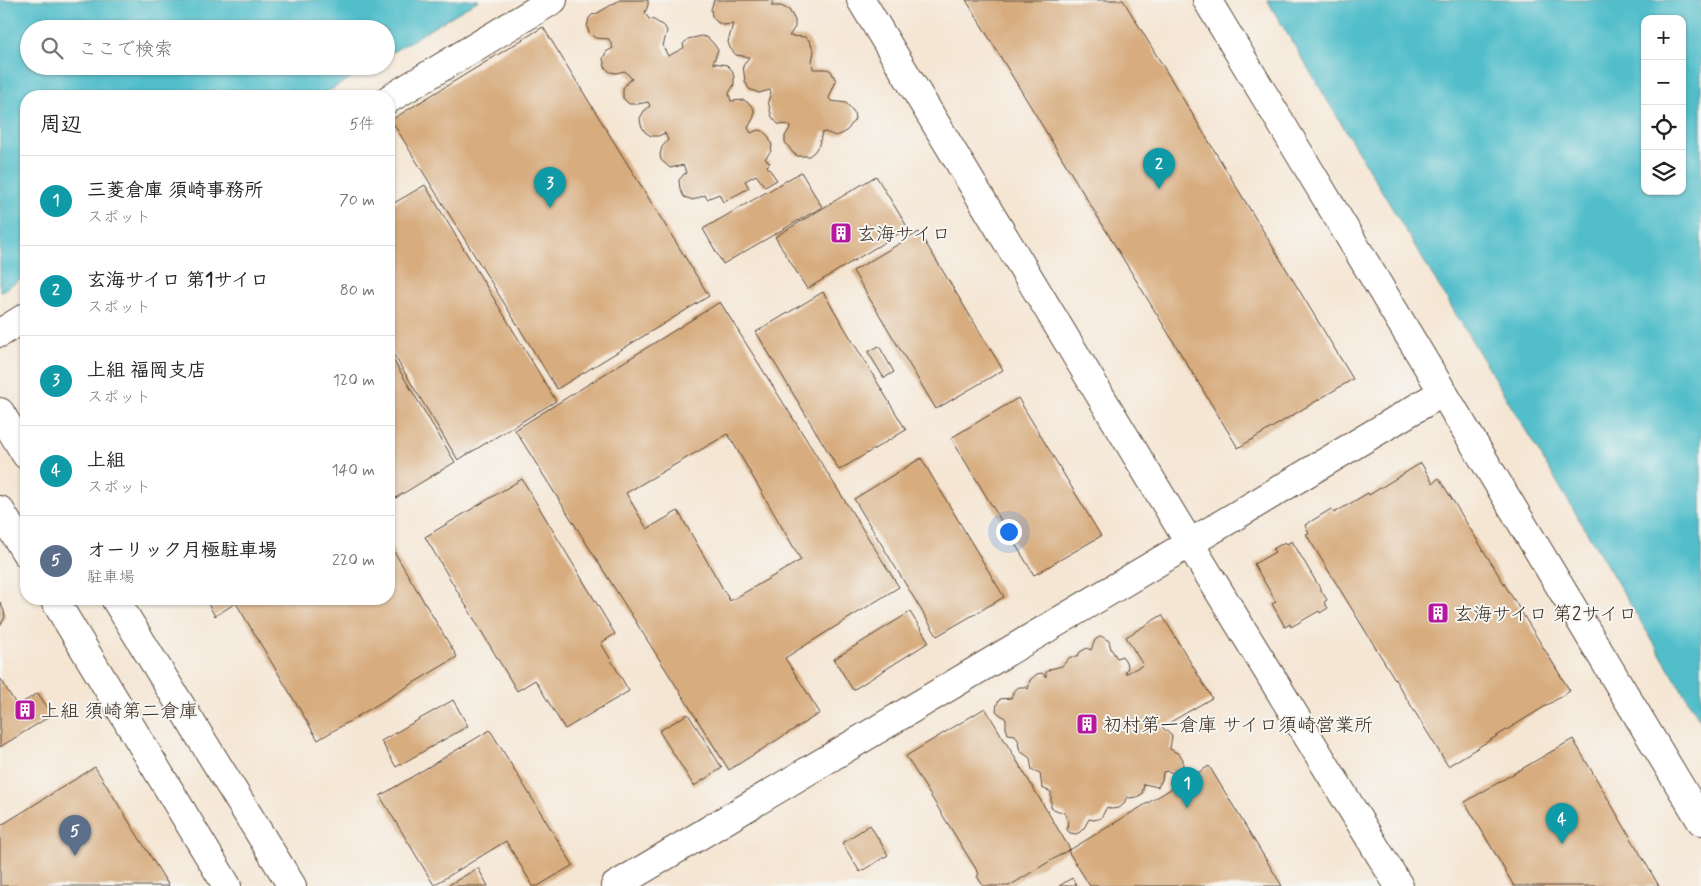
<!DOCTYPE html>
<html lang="ja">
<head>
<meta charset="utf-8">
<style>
	body { margin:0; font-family:Mynerve,"Klee One",sans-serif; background:#f6f6f6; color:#222 }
	.controls { position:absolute; right:15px; top:15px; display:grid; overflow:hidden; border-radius:10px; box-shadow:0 1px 4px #0004 }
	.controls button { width:45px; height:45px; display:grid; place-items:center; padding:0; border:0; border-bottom:1px solid #e0e0e0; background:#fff; color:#222; font:25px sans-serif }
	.you { position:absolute; left:1008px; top:531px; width:18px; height:18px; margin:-12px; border:4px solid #fff; border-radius:50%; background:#1a73e8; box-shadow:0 0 0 8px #1a73e833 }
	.badge { display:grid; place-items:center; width:32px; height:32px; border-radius:50%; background:#0f766e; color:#fff; font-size:16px; font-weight:700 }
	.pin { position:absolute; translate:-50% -41px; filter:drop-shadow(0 1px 2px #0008) }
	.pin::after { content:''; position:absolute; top:26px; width:18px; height:15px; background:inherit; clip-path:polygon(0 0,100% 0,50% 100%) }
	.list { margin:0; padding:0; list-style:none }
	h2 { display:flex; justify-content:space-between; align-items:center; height:65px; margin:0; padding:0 20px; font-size:21px }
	h2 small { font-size:16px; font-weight:400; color:#767676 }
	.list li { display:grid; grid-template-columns:32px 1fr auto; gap:15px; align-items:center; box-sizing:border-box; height:90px; padding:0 20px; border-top:1px solid #e0e0e0 }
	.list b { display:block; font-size:19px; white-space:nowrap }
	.list p { margin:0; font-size:16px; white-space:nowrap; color:#767676 }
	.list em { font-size:16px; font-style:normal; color:#767676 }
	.icon { flex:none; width:28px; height:28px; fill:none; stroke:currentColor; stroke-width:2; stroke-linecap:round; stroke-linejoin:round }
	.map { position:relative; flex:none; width:1701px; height:886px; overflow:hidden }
	.search { position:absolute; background:#fff; box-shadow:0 1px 4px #0004; left:20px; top:20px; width:375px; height:55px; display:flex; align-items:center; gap:12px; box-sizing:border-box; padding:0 18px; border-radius:28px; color:#767676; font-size:19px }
	.panel { position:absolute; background:#fff; box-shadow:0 1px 4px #0004; left:20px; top:90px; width:375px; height:515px; border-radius:20px }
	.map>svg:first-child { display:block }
	.water { fill:#51beca; stroke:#467474; fill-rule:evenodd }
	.building { fill:#d7ac7e; fill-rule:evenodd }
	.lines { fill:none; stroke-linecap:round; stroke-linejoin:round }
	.minor-casing { stroke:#574639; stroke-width:30 }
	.tertiary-casing { stroke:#574639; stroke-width:30 }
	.minor { stroke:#fff; stroke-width:28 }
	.tertiary { stroke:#fff; stroke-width:28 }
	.labels { text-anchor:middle; stroke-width:4; stroke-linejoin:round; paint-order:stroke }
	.poi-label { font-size:19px; fill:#3b2a1e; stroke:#f6f6f2; text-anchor:start }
</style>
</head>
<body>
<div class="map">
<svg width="1701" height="886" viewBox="0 0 1701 886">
	<rect width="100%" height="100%" fill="#f6f6f2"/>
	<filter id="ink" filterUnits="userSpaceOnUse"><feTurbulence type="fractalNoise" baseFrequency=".02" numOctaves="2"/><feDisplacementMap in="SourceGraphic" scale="10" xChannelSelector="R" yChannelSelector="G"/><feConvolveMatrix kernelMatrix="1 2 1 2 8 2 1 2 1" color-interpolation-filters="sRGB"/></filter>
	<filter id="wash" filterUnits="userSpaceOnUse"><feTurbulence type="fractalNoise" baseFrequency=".0096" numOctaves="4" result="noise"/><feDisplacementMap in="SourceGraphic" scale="20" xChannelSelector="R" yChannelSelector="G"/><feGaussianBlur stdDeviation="1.12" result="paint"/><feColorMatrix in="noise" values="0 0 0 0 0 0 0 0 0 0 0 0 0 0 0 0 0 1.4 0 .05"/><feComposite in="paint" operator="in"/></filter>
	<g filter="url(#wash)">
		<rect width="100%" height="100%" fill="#f5e6d4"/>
		<g class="water">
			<polygon points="0,0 479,0 386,56 386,29 29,29 29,66 370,66 321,96 26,96 26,276 0,292"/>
			<path d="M 1267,0 L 1701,0 L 1701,722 ZM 1645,19 L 1682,19 L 1682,191 L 1645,191 Z"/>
		</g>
		<g id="blocks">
			<g class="building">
				<polygon points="620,0 648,0 648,5 645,13 649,19 654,20 665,27 667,31 663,46 668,56 684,48 683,44 688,39 702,36 708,38 713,43 718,50 713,63 727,65 732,70 734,77 734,85 729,93 731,101 744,100 751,105 754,109 754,117 748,128 751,133 758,130 763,131 768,136 772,145 771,151 765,159 770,163 767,166 777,180 765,187 756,175 745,181 749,188 723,202 719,194 707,199 705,195 693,200 684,197 680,189 679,180 684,174 687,173 683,165 670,168 661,160 660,155 662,147 668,140 665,133 658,136 651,136 645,132 641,125 640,118 644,111 650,106 648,102 638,104 629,104 623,98 623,88 629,81 632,79 625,71 616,73 610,72 605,67 603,59 606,52 613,48 609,39 595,38 589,32 587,27 589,18 593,14 594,15"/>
				<polygon points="714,0 774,0 771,6 781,6 789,10 795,20 795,27 789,36 805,37 809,40 814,51 812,61 813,69 827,69 831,71 836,81 829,98 831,101 846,103 854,112 855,119 849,128 844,133 836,136 825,132 822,133 819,145 814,152 809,156 798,156 793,153 785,142 785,136 790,128 789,125 778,124 772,117 770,110 768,101 771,92 770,90 759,93 749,89 745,81 743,66 749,57 736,55 730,48 728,42 733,24 723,25 717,22 712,16 711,9"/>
				<polygon points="966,0 1123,0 1353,379 1238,448"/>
				<polygon points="543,27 709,296 557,389 391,120"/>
				<polygon points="801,172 822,207 723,264 703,229"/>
				<polygon points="876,176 908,228 807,289 775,237"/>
				<polygon points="425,185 556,401 458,460 389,347 389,206"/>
				<polygon points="919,232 1003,370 936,409 853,271"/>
				<polygon points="823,292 906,430 839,470 756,332"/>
				<path d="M 720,302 L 899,587 L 785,658 L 820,713 L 729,770 L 515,430 ZM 728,434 L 801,560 L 730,601 L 678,511 L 647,529 L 626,493 Z"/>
				<polygon points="879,346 894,372 884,378 868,352"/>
				<polygon points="389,353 455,462 389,502"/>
				<polygon points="1018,398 1101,536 1034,575 951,438"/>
				<polygon points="921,458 1004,597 937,636 854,499"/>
				<polygon points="1421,463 1433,483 1439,478 1570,691 1448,766 1306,534 1309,533 1305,525 1331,509 1334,513 1368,493 1369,495"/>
				<polygon points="522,479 615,634 601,643 629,691 565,729 535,680 517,691 425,537"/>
				<polygon points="1292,541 1327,600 1324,602 1328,608 1320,613 1319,611 1291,627 1290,624 1285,627 1272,604 1276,602 1254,564 1275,552 1273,549 1285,542 1287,544"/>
				<polygon points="389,543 457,657 318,740 236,603 215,616 205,599 389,599"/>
				<polygon points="0,602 4,611 5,617 0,626"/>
				<polygon points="910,612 929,642 853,690 834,659"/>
				<polygon points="1162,615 1212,698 1162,727 1172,736 1170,749 1179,754 1183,759 1183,765 1178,770 1172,773 1168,771 1163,772 1162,780 1158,787 1144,784 1142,794 1137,797 1129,798 1127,796 1124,804 1119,808 1111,809 1107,807 1101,818 1094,820 1089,819 1084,828 1080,832 1076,834 1070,833 1067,830 1068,819 1064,813 1051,808 1051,792 1042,788 1040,773 1032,770 1030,758 1020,751 1018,743 1019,742 1015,735 1008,734 1006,728 1006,719 996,711 997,704 1000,699 1011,698 1014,690 1019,687 1025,687 1028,689 1030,680 1037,674 1042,673 1046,677 1046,672 1050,669 1062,666 1070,657 1077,657 1080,652 1087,648 1091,650 1095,640 1101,636 1109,641 1111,649 1117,658 1122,656 1125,660 1128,667 1125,674 1143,665 1126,637"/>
				<polygon points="0,678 17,706 38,693 52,715 0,747"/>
				<polygon points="453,700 468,726 396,767 381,741"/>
				<polygon points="985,708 1070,849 1009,886 983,886 977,876 979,874 906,756"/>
				<polygon points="688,714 722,768 694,786 659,731"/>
				<polygon points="490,730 573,865 538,886 533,886 506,841 434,885 380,796"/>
				<polygon points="1573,739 1659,886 1514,886 1465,802"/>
				<polygon points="1209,766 1282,886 1090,886 1068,851"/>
				<polygon points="95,767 169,886 0,886 0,826"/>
				<polygon points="870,825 888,855 860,872 842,843"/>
				<polygon points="478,868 488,886 447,886"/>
				<polygon points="1072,878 1077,886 1059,886"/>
			</g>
		</g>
	</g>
	<g filter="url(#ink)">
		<use href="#blocks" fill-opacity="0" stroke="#574639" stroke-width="1"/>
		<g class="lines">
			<g class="minor-casing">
				<g id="minor">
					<polyline points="861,0 1190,544 1399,886"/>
					<polyline points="1207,0 1701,821"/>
					<polyline points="389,99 553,0"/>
					<polyline points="0,333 26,317"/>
					<polyline points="615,886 1443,392"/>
				</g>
			</g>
			<g class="tertiary-casing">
				<g id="tertiary">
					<polyline points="0,412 26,455"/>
					<polyline points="0,510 26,553"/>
					<polyline points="54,599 227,886"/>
					<polyline points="115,599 292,886"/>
				</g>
			</g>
			<use href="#minor" class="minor"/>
			<use href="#tertiary" class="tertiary"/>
		</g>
	</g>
	<defs>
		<g id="building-square" transform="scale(1.125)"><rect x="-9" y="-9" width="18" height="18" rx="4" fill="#b5179e" stroke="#f6f6f2"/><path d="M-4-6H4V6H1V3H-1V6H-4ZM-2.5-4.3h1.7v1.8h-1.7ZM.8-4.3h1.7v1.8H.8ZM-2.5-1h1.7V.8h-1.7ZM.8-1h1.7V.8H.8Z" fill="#fff"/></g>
	</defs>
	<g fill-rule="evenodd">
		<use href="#building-square" x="841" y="233"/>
		<use href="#building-square" x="1438" y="613"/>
		<use href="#building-square" x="25" y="710"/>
		<use href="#building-square" x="1087" y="724"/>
	</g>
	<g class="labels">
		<g class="poi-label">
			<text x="857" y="240">玄海サイロ</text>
			<text x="1454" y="620">玄海サイロ 第2サイロ</text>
			<text x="41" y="717">上組 須崎第二倉庫</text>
			<text x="1103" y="731">初村第一倉庫 サイロ須崎営業所</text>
		</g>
	</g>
</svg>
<div class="controls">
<button>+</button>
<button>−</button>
<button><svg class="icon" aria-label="locate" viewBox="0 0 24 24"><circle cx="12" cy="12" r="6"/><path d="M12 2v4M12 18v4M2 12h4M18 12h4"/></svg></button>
<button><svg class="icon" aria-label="layers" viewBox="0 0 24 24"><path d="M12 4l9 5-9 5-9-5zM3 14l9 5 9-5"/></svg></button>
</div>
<div class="you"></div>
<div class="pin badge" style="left:1187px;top:808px;background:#0f9aa8">1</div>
<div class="pin badge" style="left:1159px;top:189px;background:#0f9aa8">2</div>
<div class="pin badge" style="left:550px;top:208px;background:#0f9aa8">3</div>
<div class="pin badge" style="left:1562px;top:844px;background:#0f9aa8">4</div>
<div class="pin badge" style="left:75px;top:856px;background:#5c6f8a">5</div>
<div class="search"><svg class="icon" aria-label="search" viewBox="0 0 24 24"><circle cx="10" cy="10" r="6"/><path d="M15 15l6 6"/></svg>ここで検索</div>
<section class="panel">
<h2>周辺<small>5件</small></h2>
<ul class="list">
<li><span class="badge" style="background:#0f9aa8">1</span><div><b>三菱倉庫 須崎事務所</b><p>スポット</p></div><em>70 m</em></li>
<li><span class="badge" style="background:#0f9aa8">2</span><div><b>玄海サイロ 第1サイロ</b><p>スポット</p></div><em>80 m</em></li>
<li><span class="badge" style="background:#0f9aa8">3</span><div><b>上組 福岡支店</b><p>スポット</p></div><em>120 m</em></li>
<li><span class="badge" style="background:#0f9aa8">4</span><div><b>上組</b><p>スポット</p></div><em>140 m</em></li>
<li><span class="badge" style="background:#5c6f8a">5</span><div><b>オーリック月極駐車場</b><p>駐車場</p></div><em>220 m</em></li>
</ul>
</section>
</div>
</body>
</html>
